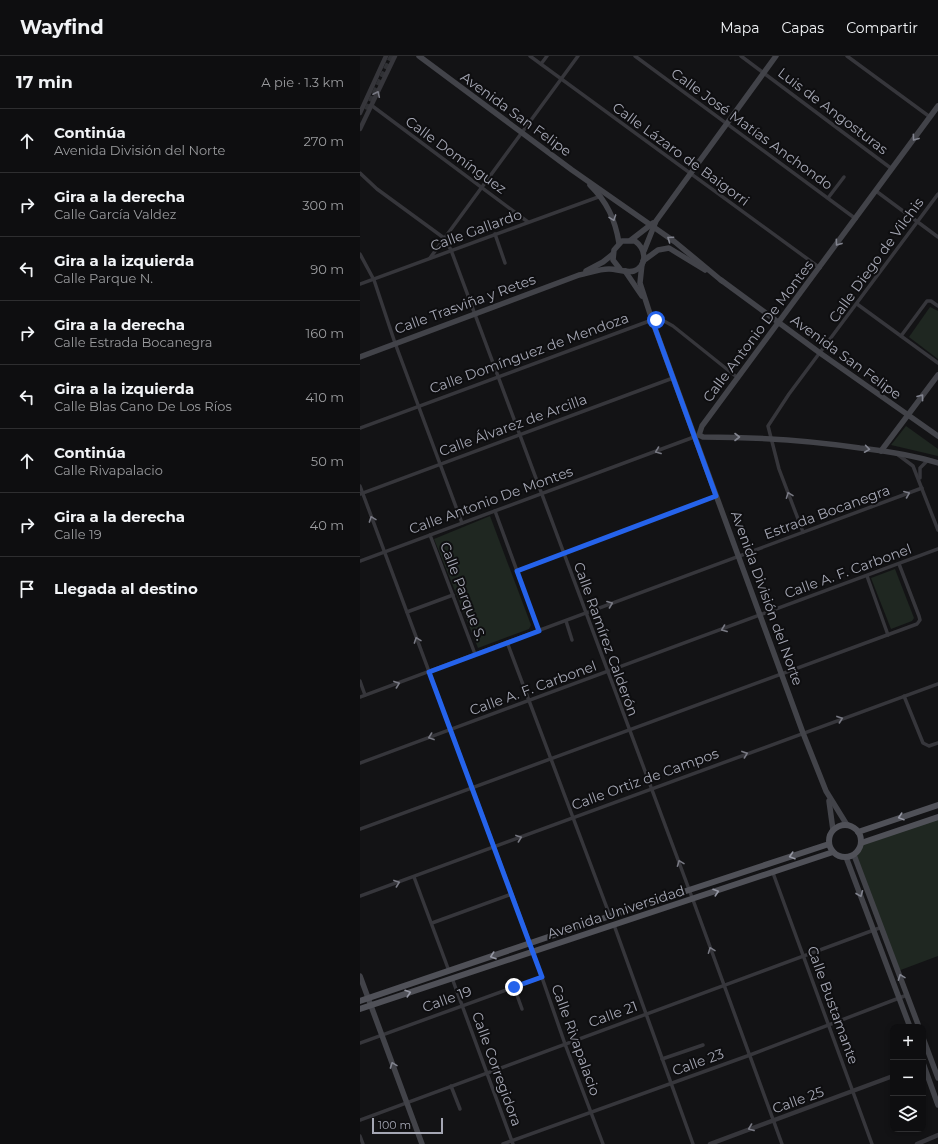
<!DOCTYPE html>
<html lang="es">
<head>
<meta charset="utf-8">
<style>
	body { margin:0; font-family:Montserrat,sans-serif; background:#1c1c1e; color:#f1f3f6 }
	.controls { position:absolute; right:12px; bottom:12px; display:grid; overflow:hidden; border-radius:8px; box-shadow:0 2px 6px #0003 }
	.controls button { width:36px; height:36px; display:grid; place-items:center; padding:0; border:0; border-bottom:1px solid #2e2e30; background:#0e0e10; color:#f1f3f6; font:20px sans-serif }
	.scale { position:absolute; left:12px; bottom:10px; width:71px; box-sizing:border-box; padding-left:4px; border:2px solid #a5a7b4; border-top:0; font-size:11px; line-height:14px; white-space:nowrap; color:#a5a7b4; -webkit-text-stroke:3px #0e0e10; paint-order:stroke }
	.stop { position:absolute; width:12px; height:12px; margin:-9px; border:3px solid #2563eb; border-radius:50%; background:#fff }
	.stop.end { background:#2563eb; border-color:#fff; box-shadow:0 1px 4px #0008 }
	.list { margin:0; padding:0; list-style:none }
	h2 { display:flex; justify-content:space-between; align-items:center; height:52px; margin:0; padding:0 16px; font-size:17px }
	h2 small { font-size:13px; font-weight:400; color:#9b9c9f }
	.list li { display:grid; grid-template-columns:26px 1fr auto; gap:12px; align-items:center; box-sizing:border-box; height:64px; padding:0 16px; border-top:1px solid #2e2e30 }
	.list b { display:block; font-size:15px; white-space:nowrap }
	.list p { margin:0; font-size:13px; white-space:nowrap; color:#9b9c9f }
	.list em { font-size:13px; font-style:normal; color:#9b9c9f }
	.icon { flex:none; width:22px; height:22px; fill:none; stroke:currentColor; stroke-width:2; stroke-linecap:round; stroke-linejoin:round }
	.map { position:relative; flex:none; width:578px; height:1088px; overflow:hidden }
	header { display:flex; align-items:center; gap:24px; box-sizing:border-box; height:56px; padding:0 20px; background:#0e0e10; border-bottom:1px solid #2e2e30 }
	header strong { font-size:19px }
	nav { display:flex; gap:22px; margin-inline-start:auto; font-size:14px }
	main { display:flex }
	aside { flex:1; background:#0e0e10 }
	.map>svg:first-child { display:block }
	.green { fill:#1f2721 }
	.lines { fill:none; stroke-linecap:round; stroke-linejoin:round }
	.primary-tunnel { stroke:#303135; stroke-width:6; stroke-dasharray:6 3; stroke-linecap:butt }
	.minor { stroke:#36363b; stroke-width:3.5 }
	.tertiary { stroke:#36363b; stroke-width:4.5 }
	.secondary { stroke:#424349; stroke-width:5.5 }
	.primary { stroke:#505158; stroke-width:6 }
	.oneway { stroke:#797a84 }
	.oneway2 { stroke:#82848f }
	.oneway3 { stroke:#9496a2 }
	.route { stroke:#2563eb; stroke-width:5 }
	.labels { text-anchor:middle; stroke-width:4; stroke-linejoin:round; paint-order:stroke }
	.street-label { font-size:14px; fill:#a5a7b4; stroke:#0e0e10 }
</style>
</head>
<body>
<header>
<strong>Wayfind</strong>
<nav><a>Mapa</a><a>Capas</a><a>Compartir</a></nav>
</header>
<main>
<aside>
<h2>17 min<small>A pie · 1.3 km</small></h2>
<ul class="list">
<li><svg class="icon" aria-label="ahead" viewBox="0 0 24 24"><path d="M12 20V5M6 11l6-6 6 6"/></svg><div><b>Continúa</b><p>Avenida División del Norte</p></div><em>270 m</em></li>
<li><svg class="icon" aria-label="right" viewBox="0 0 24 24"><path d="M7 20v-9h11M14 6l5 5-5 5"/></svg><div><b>Gira a la derecha</b><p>Calle García Valdez</p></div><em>300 m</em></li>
<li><svg class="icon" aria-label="left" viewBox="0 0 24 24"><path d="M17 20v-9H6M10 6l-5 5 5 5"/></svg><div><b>Gira a la izquierda</b><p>Calle Parque N.</p></div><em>90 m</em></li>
<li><svg class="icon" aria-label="right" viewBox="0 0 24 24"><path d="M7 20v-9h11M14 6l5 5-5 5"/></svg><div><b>Gira a la derecha</b><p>Calle Estrada Bocanegra</p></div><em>160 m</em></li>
<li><svg class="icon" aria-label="left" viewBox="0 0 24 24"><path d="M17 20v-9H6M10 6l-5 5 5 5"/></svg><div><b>Gira a la izquierda</b><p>Calle Blas Cano De Los Ríos</p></div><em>410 m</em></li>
<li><svg class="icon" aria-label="ahead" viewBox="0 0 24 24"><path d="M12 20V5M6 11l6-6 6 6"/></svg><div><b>Continúa</b><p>Calle Rivapalacio</p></div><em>50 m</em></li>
<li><svg class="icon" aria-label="right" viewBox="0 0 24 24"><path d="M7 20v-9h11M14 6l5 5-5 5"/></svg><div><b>Gira a la derecha</b><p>Calle 19</p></div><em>40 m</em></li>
<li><svg class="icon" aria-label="arrive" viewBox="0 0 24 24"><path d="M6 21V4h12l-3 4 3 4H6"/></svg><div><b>Llegada al destino</b></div></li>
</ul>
</aside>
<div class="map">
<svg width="578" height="1088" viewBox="0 0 578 1088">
	<rect width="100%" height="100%" fill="#131315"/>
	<g class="green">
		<polygon points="570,251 578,255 578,303 549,281"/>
		<polygon points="546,370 578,393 578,400 531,389"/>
		<polygon points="130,460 171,569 169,573 118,592 74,483"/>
		<polygon points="535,513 554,562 552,565 531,573 511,522"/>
		<polygon points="578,761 578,900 538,915 494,799 501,787"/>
	</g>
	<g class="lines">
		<polyline class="primary-tunnel" points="7,54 32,0"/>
		<g class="minor">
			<polyline points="170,0 460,212"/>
			<polyline points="275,0 496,163"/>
			<polyline points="381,0 532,113"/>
			<polyline points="487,0 570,61"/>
			<polyline points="181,8 187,0"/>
			<polyline points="11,49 168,166"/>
			<polyline points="0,117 17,133 84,182 91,194 333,844 422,1088"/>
			<polyline points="516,135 578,181"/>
			<polyline points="468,142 484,121"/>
			<polyline points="135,178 145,207"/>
			<polyline points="0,198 14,224 35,287 102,467"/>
			<polyline points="70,202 218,0"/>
			<polyline points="0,228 241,140"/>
			<polyline points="497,248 578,307"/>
			<polyline points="541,280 567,245 571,245 578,250"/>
			<polyline points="0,372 292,264 304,265 313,270 378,322"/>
			<polyline points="537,398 553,410 578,474"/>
			<polyline points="560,422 560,412 568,404"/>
			<polyline points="0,430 170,887 205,988 243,1088"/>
			<polyline points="0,438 313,322"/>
			<polyline points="135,455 179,575"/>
			<polyline points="443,476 419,413 408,370 429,338 578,138"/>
			<polyline points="70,479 115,598"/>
			<polyline points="0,505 334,381"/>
			<polyline points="157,515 356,440"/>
			<polyline points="507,520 528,579"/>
			<polyline points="47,556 93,539"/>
			<polyline points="206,565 212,584"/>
			<polyline points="147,586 250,860"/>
			<polyline points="0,625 5,639"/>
			<polyline points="544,640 563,687 569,690 578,687"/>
			<polyline points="0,641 562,432"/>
			<polyline points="0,707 578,493"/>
			<polyline points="0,773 557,568 560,564 559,560 539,508"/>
			<polyline points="413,817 512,1088"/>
			<polyline points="54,821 89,915"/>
			<polyline points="0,840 578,628"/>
			<polyline points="72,867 152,838"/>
			<polyline points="254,869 333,1088"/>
			<polyline points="92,922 153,1088"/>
			<polyline points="154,931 162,953"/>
			<polyline points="0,987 182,921"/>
			<polyline points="302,1003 343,989"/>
			<polyline points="91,1030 100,1053"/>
			<polyline points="0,1064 522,871"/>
			<polyline points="0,1080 3,1088"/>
			<polyline points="143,1088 390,999 547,939"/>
		</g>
		<g class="tertiary">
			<polyline points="0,57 26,0"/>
			<polyline points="0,73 35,0"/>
			<polyline points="350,1088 533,1020"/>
			<polyline points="557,1088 578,1079"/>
		</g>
		<g class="secondary">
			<polyline points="59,0 212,114 315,186 362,225"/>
			<path d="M 230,129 C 247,146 255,163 259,187"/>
			<polyline points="271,184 293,167"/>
			<polyline points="284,195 296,165 416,0"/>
			<polyline points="283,205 298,194 309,192 345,214"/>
			<polyline points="282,208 280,227 292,264 443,677 466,735 487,769"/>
			<polyline points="226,215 243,206 253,198"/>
			<polyline points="265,215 282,240"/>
			<polyline points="361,224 460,297 578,380"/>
			<path d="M 0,301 L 219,219 C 229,217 239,213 249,213 C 257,213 266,217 274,215 C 288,209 286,193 275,185 L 262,185 L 254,194 L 253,204 L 260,213"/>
			<polyline points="339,379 342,370 578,50"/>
			<path d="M 339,379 L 343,381 C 396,381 447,384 500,392 C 526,395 553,399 578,407"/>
			<polyline points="521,395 578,319"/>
			<polyline points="469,745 473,774"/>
			<polyline points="494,799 559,971"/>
			<polyline points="486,801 550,971"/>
			<polyline points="0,920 62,1088"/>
			<polyline points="563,982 578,1022"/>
			<polyline points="563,1007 578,1049"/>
		</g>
		<g class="primary">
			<circle cx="485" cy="785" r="16"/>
			<polyline points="498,776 578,749"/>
			<polyline points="501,787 578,761"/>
			<polyline points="0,945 250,860 469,788"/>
			<polyline points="0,953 473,796"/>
		</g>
	</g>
	<defs><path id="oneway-chevron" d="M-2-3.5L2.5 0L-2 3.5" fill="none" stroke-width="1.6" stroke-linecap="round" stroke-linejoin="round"/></defs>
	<g class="oneway">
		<use href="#oneway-chevron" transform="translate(17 38) rotate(-65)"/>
		<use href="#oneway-chevron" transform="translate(298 395) rotate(159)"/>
		<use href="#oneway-chevron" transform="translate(547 438) rotate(-22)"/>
		<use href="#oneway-chevron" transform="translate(429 439) rotate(-111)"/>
		<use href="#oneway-chevron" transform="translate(12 463) rotate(-110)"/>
		<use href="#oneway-chevron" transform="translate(250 548) rotate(-21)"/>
		<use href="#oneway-chevron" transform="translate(364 573) rotate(159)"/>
		<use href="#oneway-chevron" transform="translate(57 584) rotate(-110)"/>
		<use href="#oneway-chevron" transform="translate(37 628) rotate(-20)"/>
		<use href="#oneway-chevron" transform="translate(480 663) rotate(-20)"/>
		<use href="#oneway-chevron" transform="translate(71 681) rotate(160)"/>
		<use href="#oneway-chevron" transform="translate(385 698) rotate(-20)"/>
		<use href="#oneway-chevron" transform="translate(159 782) rotate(-20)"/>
		<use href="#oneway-chevron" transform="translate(320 807) rotate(-111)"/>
		<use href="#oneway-chevron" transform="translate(37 827) rotate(-20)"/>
		<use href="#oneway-chevron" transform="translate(351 894) rotate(-111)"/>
		<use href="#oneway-chevron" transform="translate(391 1072) rotate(159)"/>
	</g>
	<g class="oneway2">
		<use href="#oneway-chevron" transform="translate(555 82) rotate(126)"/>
		<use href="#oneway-chevron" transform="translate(253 162) rotate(70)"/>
		<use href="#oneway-chevron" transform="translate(310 183) rotate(-145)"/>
		<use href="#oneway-chevron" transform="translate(478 187) rotate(126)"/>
		<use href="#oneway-chevron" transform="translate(561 341) rotate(-53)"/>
		<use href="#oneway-chevron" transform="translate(377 381)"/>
		<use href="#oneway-chevron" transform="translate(507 393) rotate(8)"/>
		<use href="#oneway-chevron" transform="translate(500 838) rotate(68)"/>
		<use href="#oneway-chevron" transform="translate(541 921) rotate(-110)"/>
		<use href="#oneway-chevron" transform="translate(33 1009) rotate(-110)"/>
	</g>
	<g class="oneway3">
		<use href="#oneway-chevron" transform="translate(541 761) rotate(162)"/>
		<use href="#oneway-chevron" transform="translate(432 800) rotate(162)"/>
		<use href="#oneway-chevron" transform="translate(356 836) rotate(-18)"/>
		<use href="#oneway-chevron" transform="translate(133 900) rotate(161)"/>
		<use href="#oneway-chevron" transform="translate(48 937) rotate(-18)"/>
	</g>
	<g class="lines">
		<polyline class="route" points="154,931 182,921 69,616 179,575 157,515 356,440 292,264 296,264"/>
	</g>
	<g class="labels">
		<g class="street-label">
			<text transform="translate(473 55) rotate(37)" y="5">Luis de Angosturas</text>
			<text transform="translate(156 58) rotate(36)" y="5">Avenida San Felipe</text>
			<text transform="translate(392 73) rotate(36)" y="5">Calle José Matías Anchondo</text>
			<text transform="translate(321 98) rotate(36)" y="5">Calle Lázaro de Baigorri</text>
			<text transform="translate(96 99) rotate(36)" y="5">Calle Domínguez</text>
			<text transform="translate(116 174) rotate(-20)" y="5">Calle Gallardo</text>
			<text transform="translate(516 204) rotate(-54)" y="5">Calle Diego de Vilchis</text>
			<text transform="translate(105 248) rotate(-20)" y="5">Calle Trasviña y Retes</text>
			<text transform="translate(398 275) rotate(-53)" y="5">Calle Antonio De Montes</text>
			<text transform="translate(169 297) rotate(-20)" y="5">Calle Domínguez de Mendoza</text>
			<text transform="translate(486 301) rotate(36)" y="5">Avenida San Felipe</text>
			<text transform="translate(153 369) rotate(-20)" y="5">Calle Álvarez de Arcilla</text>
			<text transform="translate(131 444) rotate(-20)" y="5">Calle Antonio De Montes</text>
			<text transform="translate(467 456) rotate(-20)" y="5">Estrada Bocanegra</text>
			<text transform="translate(488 515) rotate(-20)" y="5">Calle A. F. Carbonel</text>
			<text transform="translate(103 535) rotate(69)" y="5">Calle Parque S.</text>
			<text transform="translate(407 542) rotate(70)" y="5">Avenida División del Norte</text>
			<text transform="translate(246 583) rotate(70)" y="5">Calle Ramírez Calderón</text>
			<text transform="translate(173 632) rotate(-20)" y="5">Calle A. F. Carbonel</text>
			<text transform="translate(285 723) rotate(-20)" y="5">Calle Ortiz de Campos</text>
			<text transform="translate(256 856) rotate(-18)" y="5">Avenida Universidad</text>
			<text transform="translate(87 943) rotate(-20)" y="5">Calle 19</text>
			<text transform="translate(473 949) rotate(70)" y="5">Calle Bustamante</text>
			<text transform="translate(253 958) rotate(-20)" y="5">Calle 21</text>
			<text transform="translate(216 984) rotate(70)" y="5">Calle Rivapalacio</text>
			<text transform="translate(338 1006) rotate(-20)" y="5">Calle 23</text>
			<text transform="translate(137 1013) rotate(70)" y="5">Calle Corregidora</text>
			<text transform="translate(438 1044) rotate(-20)" y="5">Calle 25</text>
		</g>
	</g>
</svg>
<div class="controls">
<button>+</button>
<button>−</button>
<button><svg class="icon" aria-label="layers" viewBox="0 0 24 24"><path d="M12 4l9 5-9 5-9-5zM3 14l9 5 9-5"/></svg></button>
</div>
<div class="scale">100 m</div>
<div class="stop" style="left:296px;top:264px"></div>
<div class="stop end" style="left:154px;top:931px"></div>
</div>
</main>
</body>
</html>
